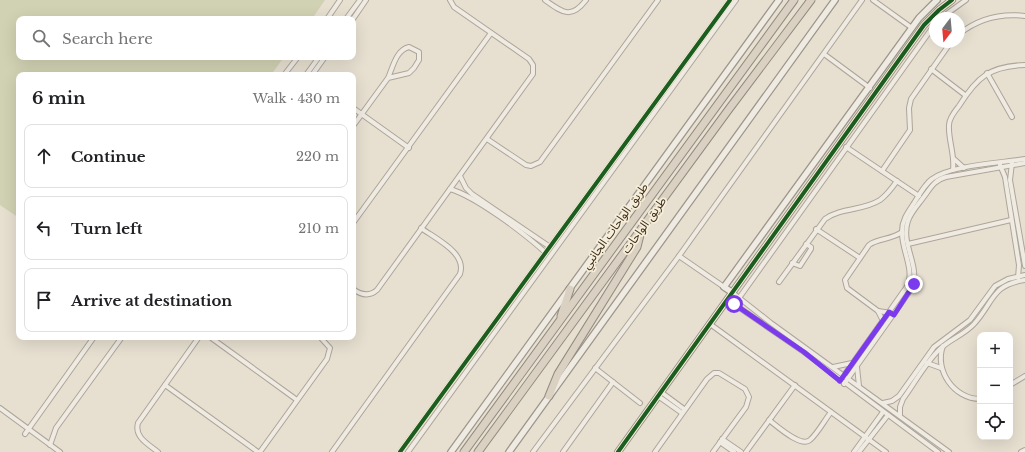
<!DOCTYPE html>
<html lang="en">
<head>
<meta charset="utf-8">
<style>
	body { margin:0; font-family:"Libre Baskerville","Noto Sans Arabic",serif; background:#f6f6f6; color:#202124 }
	.controls { position:absolute; right:12px; bottom:12px; display:grid; overflow:hidden; border-radius:8px; box-shadow:0 4px 16px #0002 }
	.controls button { width:36px; height:36px; display:grid; place-items:center; padding:0; border:0; border-bottom:1px solid #e0e0e0; background:#fff; color:#202124; font:20px sans-serif }
	.compass { position:absolute; left:929px; top:12px; width:36px; height:36px; border-radius:50%; background:#fff; box-shadow:0 4px 16px #0002; rotate:196deg }
	.stop { position:absolute; width:12px; height:12px; margin:-9px; border:3px solid #7c3aed; border-radius:50%; background:#fff }
	.stop.end { background:#7c3aed; border-color:#fff; box-shadow:0 1px 4px #0008 }
	.list { margin:0; padding:0; list-style:none }
	h2 { display:flex; justify-content:space-between; align-items:center; height:52px; margin:0; padding:0 16px; font-size:17px }
	h2 small { font-size:13px; font-weight:400; color:#757577 }
	.list li { display:grid; grid-template-columns:26px 1fr auto; gap:12px; align-items:center; box-sizing:border-box; height:64px; margin:0 8px 8px; padding:0 8px; border:1px solid #e0e0e0; border-radius:8px }
	.list b { display:block; font-size:15px; white-space:nowrap }
	.list em { font-size:13px; font-style:normal; color:#757577 }
	.icon { flex:none; width:22px; height:22px; fill:none; stroke:currentColor; stroke-width:2; stroke-linecap:round; stroke-linejoin:round }
	.map { position:relative; flex:none; width:1025px; height:452px; overflow:hidden }
	.search { position:absolute; background:#fff; box-shadow:0 4px 16px #0002; left:16px; top:16px; width:340px; height:44px; display:flex; align-items:center; gap:10px; box-sizing:border-box; padding:0 14px; border-radius:8px; color:#757577; font-size:15px }
	.panel { position:absolute; background:#fff; box-shadow:0 4px 16px #0002; left:16px; top:72px; width:340px; height:268px; border-radius:8px }
	.map>svg:first-child { display:block }
	.cemetery { fill:#d1d1b3 }
	.lines { fill:none; stroke-linecap:round; stroke-linejoin:round }
	.street-casing { stroke:#ada599; stroke-width:6 }
	.secondary-casing { stroke:#9c958a; stroke-width:8 }
	.highway-casing { stroke:#928b80; stroke-width:9 }
	.street { stroke:#efebe3; stroke-width:4 }
	.secondary { stroke:#efebe3; stroke-width:5.5 }
	.highway { stroke:#dad1c2; stroke-width:7 }
	.cycleway-casing { stroke:#f7eed8; stroke-width:6 }
	.cycleway { stroke:#1b5e20; stroke-width:4 }
	.route { stroke:#7c3aed; stroke-width:5 }
	.labels { text-anchor:middle; stroke-width:3.5; stroke-linejoin:round; paint-order:stroke }
	.street-label { font-size:12px; fill:#3d2e20; stroke:#f7eed8 }
</style>
</head>
<body>
<div class="map">
<svg width="1025" height="452" viewBox="0 0 1025 452">
	<rect width="100%" height="100%" fill="#e7e0d1"/>
	<polygon class="cemetery" points="0,0 325,0 312,19 19,19 19,57 284,57 271,75 19,75 19,218 0,205"/>
	<g class="lines">
		<g class="street-casing">
			<g id="street">
				<path d="M 545,0 C 562,12 571,20 586,0"/>
				<polyline points="873,0 912,28"/>
				<polyline points="941,18 966,0"/>
				<polyline points="327,19 340,0"/>
				<polyline points="346,19 360,0"/>
				<polyline points="353,19 366,0"/>
				<path d="M 959,34 C 978,19 1001,13 1025,16"/>
				<polyline points="824,54 870,88"/>
				<polyline points="931,69 965,95"/>
				<polyline points="987,73 1012,117"/>
				<polyline points="284,75 298,57"/>
				<polyline points="306,75 319,57"/>
				<polyline points="312,75 325,57"/>
				<polyline points="353,108 409,148"/>
				<path d="M 353,126 L 388,78 L 409,73 L 414,68 L 419,60 L 419,52 L 409,47 C 396,50 393,67 388,78"/>
				<polyline points="487,139 526,165 531,166 540,162 658,0"/>
				<polyline points="846,147 919,196"/>
				<polyline points="954,159 964,168"/>
				<polyline points="1012,163 1010,180 1025,266"/>
				<polyline points="1000,165 1005,177 1019,265 1018,278"/>
				<path d="M 953,170 C 955,154 948,140 949,125 C 949,118 955,111 959,106 C 977,77 990,66 1025,65"/>
				<polyline points="882,171 910,130 909,108 911,99 951,42"/>
				<polyline points="460,176 466,188 472,194 550,247"/>
				<path d="M 450,189 C 477,197 525,234 546,253"/>
				<polyline points="353,223 491,33"/>
				<polyline points="816,229 860,258"/>
				<polyline points="908,244 1011,220"/>
				<polyline points="679,256 724,287"/>
				<polyline points="792,263 800,266 811,249 811,247 806,244"/>
				<path d="M 779,282 L 825,219 C 842,207 863,211 880,200 C 887,195 892,188 897,181"/>
				<path d="M 353,289 C 361,295 369,297 377,290 L 533,74 L 533,65 L 529,59 L 454,7 L 450,0"/>
				<polyline points="733,293 771,323 949,452"/>
				<polyline points="739,298 935,24"/>
				<polyline points="728,300 804,352 938,452"/>
				<polyline points="878,311 891,313"/>
				<path d="M 883,321 L 878,311 L 847,288 L 845,280 L 869,245 C 878,238 891,240 902,232"/>
				<polyline points="710,324 886,452"/>
				<polyline points="210,337 297,400"/>
				<path d="M 943,346 C 934,370 954,399 980,399"/>
				<polyline points="927,363 941,368"/>
				<polyline points="833,367 852,363"/>
				<polyline points="857,367 859,386"/>
				<polyline points="595,368 640,403"/>
				<path d="M 840,381 L 908,285 C 914,267 901,249 902,231 C 902,220 908,212 914,203 C 919,195 925,184 932,179 C 950,165 1002,163 1025,159"/>
				<path d="M 844,384 L 912,288 C 921,266 900,244 908,221 C 911,212 918,205 923,198 C 930,189 934,180 946,177 L 1025,163"/>
				<polyline points="165,385 258,452"/>
				<polyline points="1010,385 1025,376"/>
				<polyline points="661,392 684,409"/>
				<polyline points="658,396 682,413"/>
				<polyline points="883,403 892,401 899,396 934,347 970,320 995,286 1008,279 1025,275"/>
				<polyline points="0,408 60,452"/>
				<path d="M 900,415 L 900,407 L 903,399 C 915,383 925,363 940,349 C 950,339 964,335 974,324 C 994,302 991,285 1025,280"/>
				<path d="M 769,420 C 777,426 801,448 810,440 C 818,433 824,421 831,412"/>
				<polyline points="25,434 94,337"/>
				<polyline points="722,439 741,452"/>
				<polyline points="720,442 734,452"/>
				<polyline points="50,445 56,428 122,337"/>
				<path d="M 158,452 C 148,444 134,437 138,423 L 199,337"/>
				<polyline points="260,452 327,359 330,348 320,337"/>
				<path d="M 332,452 L 460,274 C 467,253 436,239 421,228"/>
				<polyline points="400,452 730,0"/>
				<polyline points="408,452 736,0"/>
				<polyline points="533,452 679,256 862,0"/>
				<polyline points="563,452 613,382"/>
				<polyline points="655,452 707,379 714,373 719,373 745,389 749,397 746,407 713,452"/>
				<polyline points="746,452 795,385"/>
				<polyline points="854,452 883,412"/>
				<polyline points="859,452 888,415"/>
				<polyline points="1021,452 1025,450"/>
			</g>
		</g>
		<g class="secondary-casing">
			<g id="secondary">
				<polyline points="733,293 724,287 919,18 937,0"/>
				<polyline points="451,452 779,0"/>
				<polyline points="509,452 835,0"/>
				<polyline points="618,452 924,25 939,10 952,0"/>
			</g>
		</g>
		<g class="highway-casing">
			<g id="highway">
				<polyline points="561,316 570,289"/>
				<polyline points="549,396 558,374 637,247 641,231"/>
				<polyline points="464,452 794,0"/>
				<polyline points="478,452 729,109 811,0"/>
			</g>
		</g>
		<use href="#street" class="street"/>
		<use href="#secondary" class="secondary"/>
		<use href="#highway" class="highway"/>
		<g class="cycleway-casing">
			<g id="cycleway">
				<polyline points="400,452 730,0"/>
				<polyline points="618,452 924,25 939,10 952,0"/>
			</g>
		</g>
		<use href="#cycleway" class="cycleway"/>
	</g>
	<g class="lines">
		<polyline class="route" points="734,304 804,352 840,381 889,312 894,315 914,284"/>
	</g>
	<g class="labels">
		<g class="street-label">
			<text transform="translate(644 225) rotate(-54)" y="4">طريق الواحات</text>
			<text transform="translate(615 226) rotate(-54)" y="4">طريق الواحات الجانبي</text>
		</g>
	</g>
</svg>
<div class="controls">
<button>+</button>
<button>−</button>
<button><svg class="icon" aria-label="locate" viewBox="0 0 24 24"><circle cx="12" cy="12" r="6"/><path d="M12 2v4M12 18v4M2 12h4M18 12h4"/></svg></button>
</div>
<svg class="compass" viewBox="-18 -18 36 36"><path d="M0-13l5 13h-10z" fill="#e53935"/><path d="M0 13l5-13h-10z" fill="#757577"/></svg>
<div class="stop" style="left:734px;top:304px"></div>
<div class="stop end" style="left:914px;top:284px"></div>
<div class="search"><svg class="icon" aria-label="search" viewBox="0 0 24 24"><circle cx="10" cy="10" r="6"/><path d="M15 15l6 6"/></svg>Search here</div>
<section class="panel">
<h2>6 min<small>Walk · 430 m</small></h2>
<ul class="list">
<li><svg class="icon" aria-label="ahead" viewBox="0 0 24 24"><path d="M12 20V5M6 11l6-6 6 6"/></svg><div><b>Continue</b></div><em>220 m</em></li>
<li><svg class="icon" aria-label="left" viewBox="0 0 24 24"><path d="M17 20v-9H6M10 6l-5 5 5 5"/></svg><div><b>Turn left</b></div><em>210 m</em></li>
<li><svg class="icon" aria-label="arrive" viewBox="0 0 24 24"><path d="M6 21V4h12l-3 4 3 4H6"/></svg><div><b>Arrive at destination</b></div></li>
</ul>
</section>
</div>
</body>
</html>
